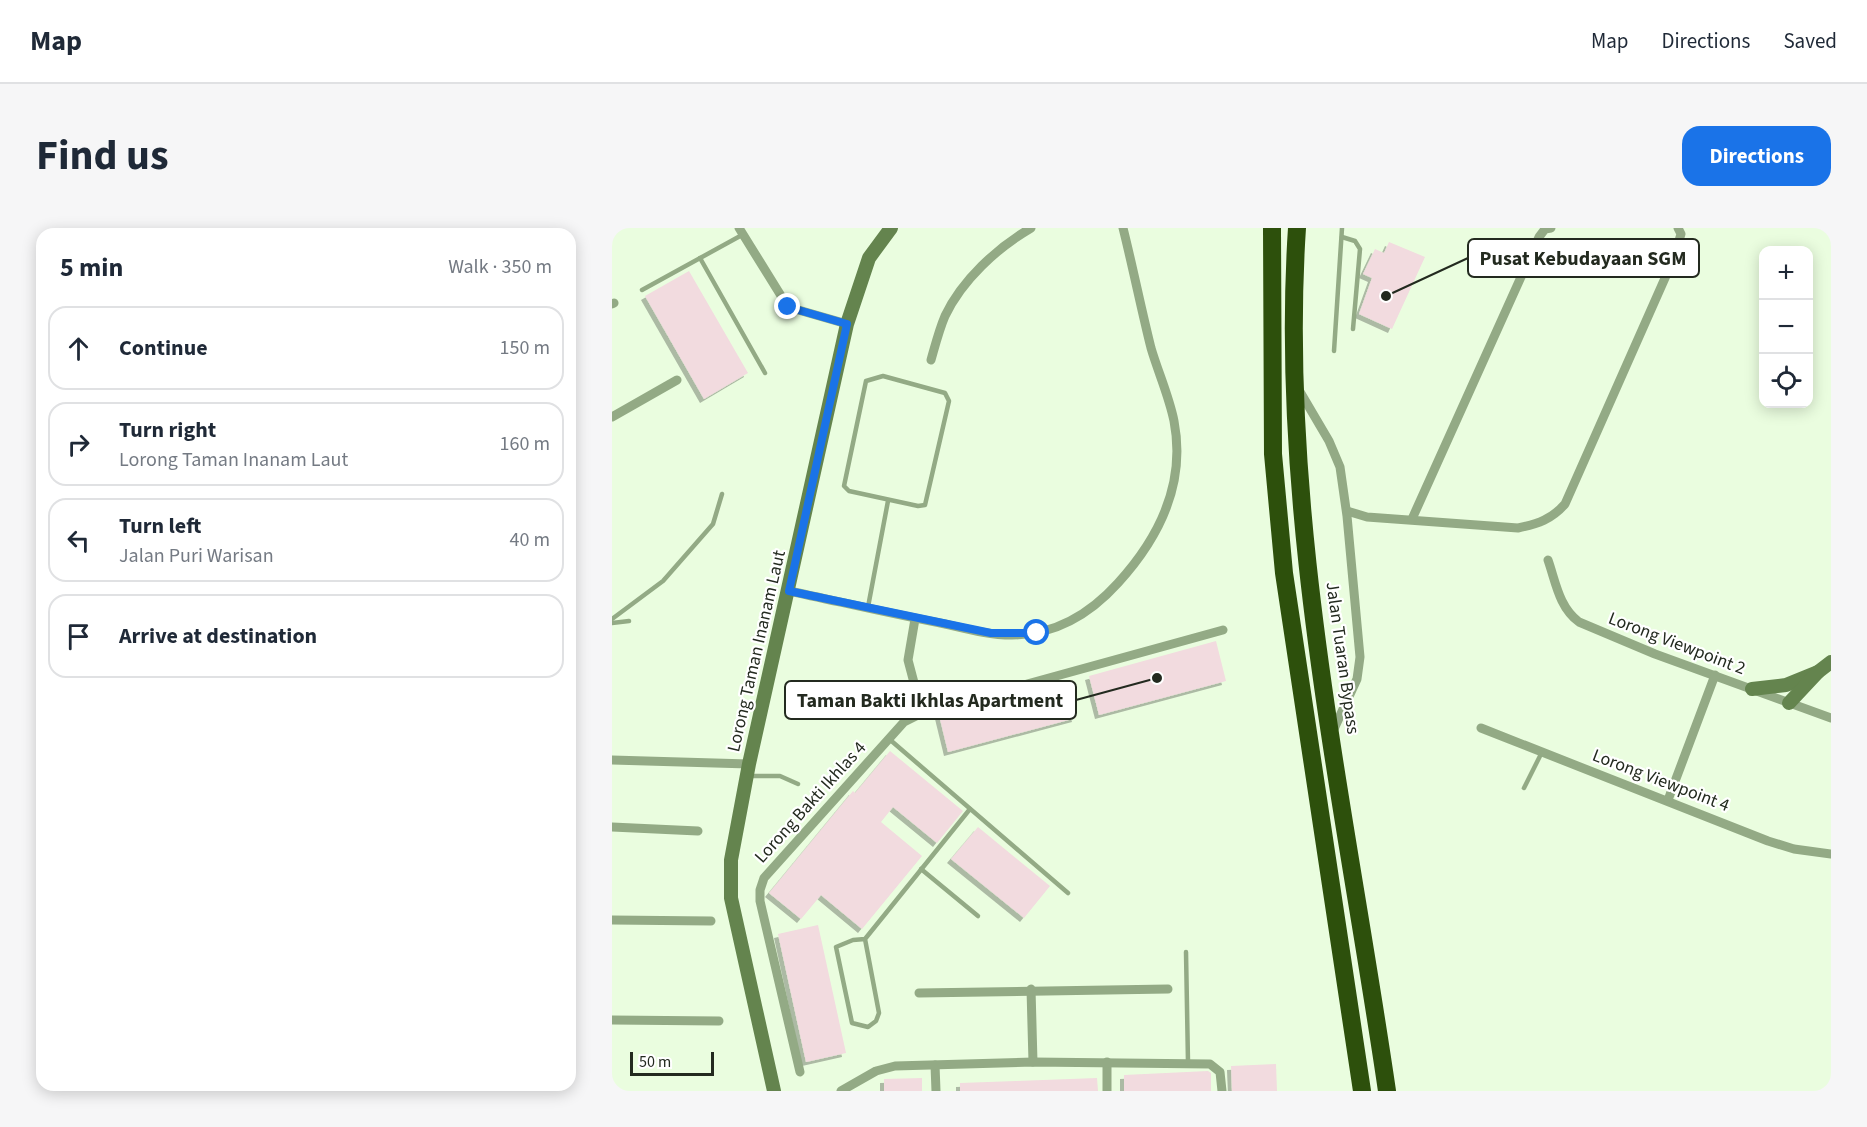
<!DOCTYPE html>
<html lang="en">
<head>
<meta charset="utf-8">
<style>
	body { margin:0; font-family:"Source Sans 3",sans-serif; background:#f6f6f7; color:#1f2937 }
	.controls { position:absolute; right:18px; top:18px; display:grid; overflow:hidden; border-radius:12px; box-shadow:0 3px 15px #0003 }
	.controls button { width:54px; height:54px; display:grid; place-items:center; padding:0; border:0; border-bottom:2px solid #e0e1e3; background:#fff; color:#1f2937; font:30px sans-serif }
	.scale { position:absolute; left:18px; bottom:15px; width:84px; box-sizing:border-box; padding-left:6px; border:3px solid #232a1f; border-top:0; font-size:16px; line-height:21px; white-space:nowrap; color:#232a1f; -webkit-text-stroke:4px #fff; paint-order:stroke }
	.stop { position:absolute; width:18px; height:18px; margin:-14px; border:4px solid #1a73e8; border-radius:50%; background:#fff }
	.stop.end { background:#1a73e8; border-color:#fff; box-shadow:0 2px 6px #0008 }
	.list { margin:0; padding:0; list-style:none }
	h2 { display:flex; justify-content:space-between; align-items:center; height:78px; margin:0; padding:0 24px; font-size:26px }
	h2 small { font-size:20px; font-weight:400; color:#747a83 }
	.list li { display:grid; grid-template-columns:39px 1fr auto; gap:18px; align-items:center; box-sizing:border-box; height:84px; margin:0 12px 12px; padding:0 12px; border:2px solid #e0e1e3; border-radius:18px }
	.list b { display:block; font-size:22px; white-space:nowrap }
	.list p { margin:0; font-size:20px; white-space:nowrap; color:#747a83 }
	.list em { font-size:20px; font-style:normal; color:#747a83 }
	.icon { flex:none; width:33px; height:33px; fill:none; stroke:currentColor; stroke-width:2; stroke-linecap:round; stroke-linejoin:round }
	.map { position:relative; flex:none; width:1219px; height:863px; overflow:hidden; border-radius:18px }
	header { display:flex; align-items:center; gap:36px; box-sizing:border-box; height:84px; padding:0 30px; background:#fff; border-bottom:2px solid #e0e1e3 }
	header strong { font-size:28px }
	nav { display:flex; gap:33px; margin-inline-start:auto; font-size:21px }
	.intro { display:flex; align-items:center; justify-content:space-between; box-sizing:border-box; height:144px; padding:0 36px }
	h1 { margin:0; font-size:42px }
	.button { padding:15px 27px; border-radius:18px; background:#1a73e8; color:#fff; font-size:21px; font-weight:700 }
	main { display:flex; gap:36px; padding:0 36px }
	aside { flex:1; background:#fff; border-radius:18px; box-shadow:0 3px 15px #0003 }
	.map>svg:first-child { display:block }
	.building { fill:#f2dbdf; filter:url(#shadow) }
	.lines { fill:none; stroke-linecap:round; stroke-linejoin:round }
	.lane { stroke:#93aa85; stroke-width:4.5 }
	.street { stroke:#93aa85; stroke-width:9 }
	.secondary { stroke:#64844e; stroke-width:14 }
	.highway { stroke:#2d500c; stroke-width:18 }
	.route { stroke:#1a73e8; stroke-width:8 }
	.labels { text-anchor:middle; stroke-width:4.5; stroke-linejoin:round; paint-order:stroke }
	.street-label { font-size:18px; fill:#232a1f; stroke:#fff }
	.leader { fill:none; stroke:#232a1f; stroke-width:2 }
	.callout-dot { fill:#232a1f; stroke:#fff; stroke-width:2 }
	.callout { fill:#fff; stroke:#232a1f; stroke-width:2 }
	.callout-label { font-size:20px; text-anchor:middle; font-weight:bold; fill:#232a1f }
</style>
</head>
<body>
<header>
<strong>Map</strong>
<nav><a>Map</a><a>Directions</a><a>Saved</a></nav>
</header>
<div class="intro"><h1>Find us</h1><a class="button">Directions</a></div>
<main>
<aside>
<h2>5 min<small>Walk · 350 m</small></h2>
<ul class="list">
<li><svg class="icon" aria-label="ahead" viewBox="0 0 24 24"><path d="M12 20V5M6 11l6-6 6 6"/></svg><div><b>Continue</b></div><em>150 m</em></li>
<li><svg class="icon" aria-label="right" viewBox="0 0 24 24"><path d="M7 20v-9h11M14 6l5 5-5 5"/></svg><div><b>Turn right</b><p>Lorong Taman Inanam Laut</p></div><em>160 m</em></li>
<li><svg class="icon" aria-label="left" viewBox="0 0 24 24"><path d="M17 20v-9H6M10 6l-5 5 5 5"/></svg><div><b>Turn left</b><p>Jalan Puri Warisan</p></div><em>40 m</em></li>
<li><svg class="icon" aria-label="arrive" viewBox="0 0 24 24"><path d="M6 21V4h12l-3 4 3 4H6"/></svg><div><b>Arrive at destination</b></div></li>
</ul>
</aside>
<div class="map">
<svg width="1219" height="863" viewBox="0 0 1219 863">
	<defs>
		<filter id="shadow"><feDropShadow dx="-4" dy="4" stdDeviation="0" flood-color="#0004"/></filter>
	</defs>
	<rect width="100%" height="100%" fill="#eafddf"/>
	<g class="building">
		<polygon points="777,14 813,29 780,101 747,86 760,50 751,46 763,21 772,25"/>
		<polygon points="77,43 136,145 92,171 33,68"/>
		<polygon points="604,413 614,453 487,487 477,448"/>
		<polygon points="453,452 464,490 336,524 327,487"/>
		<polygon points="278,523 351,583 325,615 281,579 269,594 310,628 250,701 209,667 189,691 157,665 241,563 243,565"/>
		<polygon points="366,599 438,658 412,690 339,631"/>
		<polygon points="206,697 234,825 194,834 166,706"/>
		<polygon points="664,836 665,863 620,863 619,838"/>
		<polygon points="596,843 599,845 599,863 512,863 512,847"/>
		<polygon points="310,850 310,863 272,863 272,851"/>
		<polygon points="485,850 486,863 348,863 348,855"/>
	</g>
	<g class="lines">
		<g class="lane">
			<polyline points="730,9 743,13 748,21 741,101"/>
			<polyline points="88,30 153,145"/>
			<polyline points="30,62 130,7"/>
			<polyline points="722,123 730,0"/>
			<polygon points="271,148 333,165 337,173 313,277 306,278 237,263 232,258 254,153"/>
			<polyline points="256,379 276,273"/>
			<polyline points="0,391 51,353 101,296 110,266"/>
			<polyline points="0,395 17,393"/>
			<polyline points="276,510 456,665"/>
			<polyline points="137,548 168,548 186,556"/>
			<polyline points="912,560 930,524"/>
			<polyline points="309,641 366,688"/>
			<polyline points="253,711 267,785 264,793 256,799 240,795 224,719 241,712 253,711 358,581"/>
			<polyline points="574,724 576,834"/>
		</g>
		<g class="street">
			<polyline points="127,0 176,79 235,96"/>
			<polyline points="0,76 2,75"/>
			<path d="M 319,132 C 323,118 327,102 333,88 C 350,52 385,20 419,0"/>
			<polyline points="687,162 717,213 728,239 735,288 748,429 745,451 721,503"/>
			<polyline points="0,189 65,152"/>
			<path d="M 735,283 L 755,289 L 906,300 C 926,296 940,291 953,276 L 1061,32 L 1069,6 L 1066,0"/>
			<polyline points="800,291 927,9 933,1 939,0"/>
			<path d="M 936,332 C 944,355 947,379 967,394 L 1043,426 L 1219,490"/>
			<path d="M 177,363 C 229,374 280,386 333,396 C 355,401 377,407 400,407 C 443,407 478,386 506,355 C 547,310 574,255 562,193 C 557,168 546,144 539,120 C 529,80 521,40 511,0"/>
			<polyline points="303,391 296,432 310,485"/>
			<polyline points="869,500 1156,613 1182,621 1219,626"/>
			<polyline points="0,532 137,536"/>
			<polyline points="1056,572 1103,447"/>
			<polyline points="0,599 86,603"/>
			<polyline points="0,692 99,693"/>
			<polyline points="419,761 421,834"/>
			<polyline points="307,765 556,761"/>
			<polyline points="0,792 107,793"/>
			<polyline points="495,834 495,863"/>
			<polyline points="323,837 324,863"/>
			<polyline points="188,844 148,673 148,662 152,650 292,494 310,485 611,402"/>
			<polyline points="229,863 264,843 283,838 421,834 598,836 608,844 610,863"/>
		</g>
		<g class="secondary">
			<polyline points="1140,461 1174,457 1206,444"/>
			<polyline points="1177,475 1206,444 1219,434"/>
			<polyline points="162,863 119,670 119,632 137,536 235,96 257,30 279,0"/>
		</g>
		<g class="highway">
			<polyline points="660,0 661,226 672,345 750,863"/>
			<path d="M 685,0 C 666,286 734,581 775,863"/>
		</g>
	</g>
	<g class="lines">
		<polyline class="route" points="176,79 235,96 177,363 379,405 425,405"/>
	</g>
	<g class="labels">
		<g class="street-label">
			<text transform="translate(1065 415) rotate(21)" y="6">Lorong Viewpoint 2</text>
			<text transform="translate(144 423) rotate(-77)" y="6">Lorong Taman Inanam Laut</text>
			<text transform="translate(731 430) rotate(82)" y="6">Jalan Tuaran Bypass</text>
			<text transform="translate(1049 552) rotate(21)" y="6">Lorong Viewpoint 4</text>
			<text transform="translate(198 574) rotate(-48)" y="6">Lorong Bakti Ikhlas 4</text>
		</g>
	</g>
	<path class="leader" d="M774 68L856 30M545 450L464 472"/>
	<g class="callout-dot">
		<circle cx="774" cy="68" r="6"/>
		<circle cx="545" cy="450" r="6"/>
	</g>
	<g class="callout">
		<rect x="856" y="11" width="231" height="38" rx="6"/>
		<rect x="173" y="453" width="291" height="38" rx="6"/>
	</g>
	<g class="callout-label">
		<text x="971" y="37">Pusat Kebudayaan SGM</text>
		<text x="318" y="479">Taman Bakti Ikhlas Apartment</text>
	</g>
</svg>
<div class="controls">
<button>+</button>
<button>−</button>
<button><svg class="icon" aria-label="locate" viewBox="0 0 24 24"><circle cx="12" cy="12" r="6"/><path d="M12 2v4M12 18v4M2 12h4M18 12h4"/></svg></button>
</div>
<div class="scale">50 m</div>
<div class="stop" style="left:425px;top:405px"></div>
<div class="stop end" style="left:176px;top:79px"></div>
</div>
</main>
</body>
</html>
